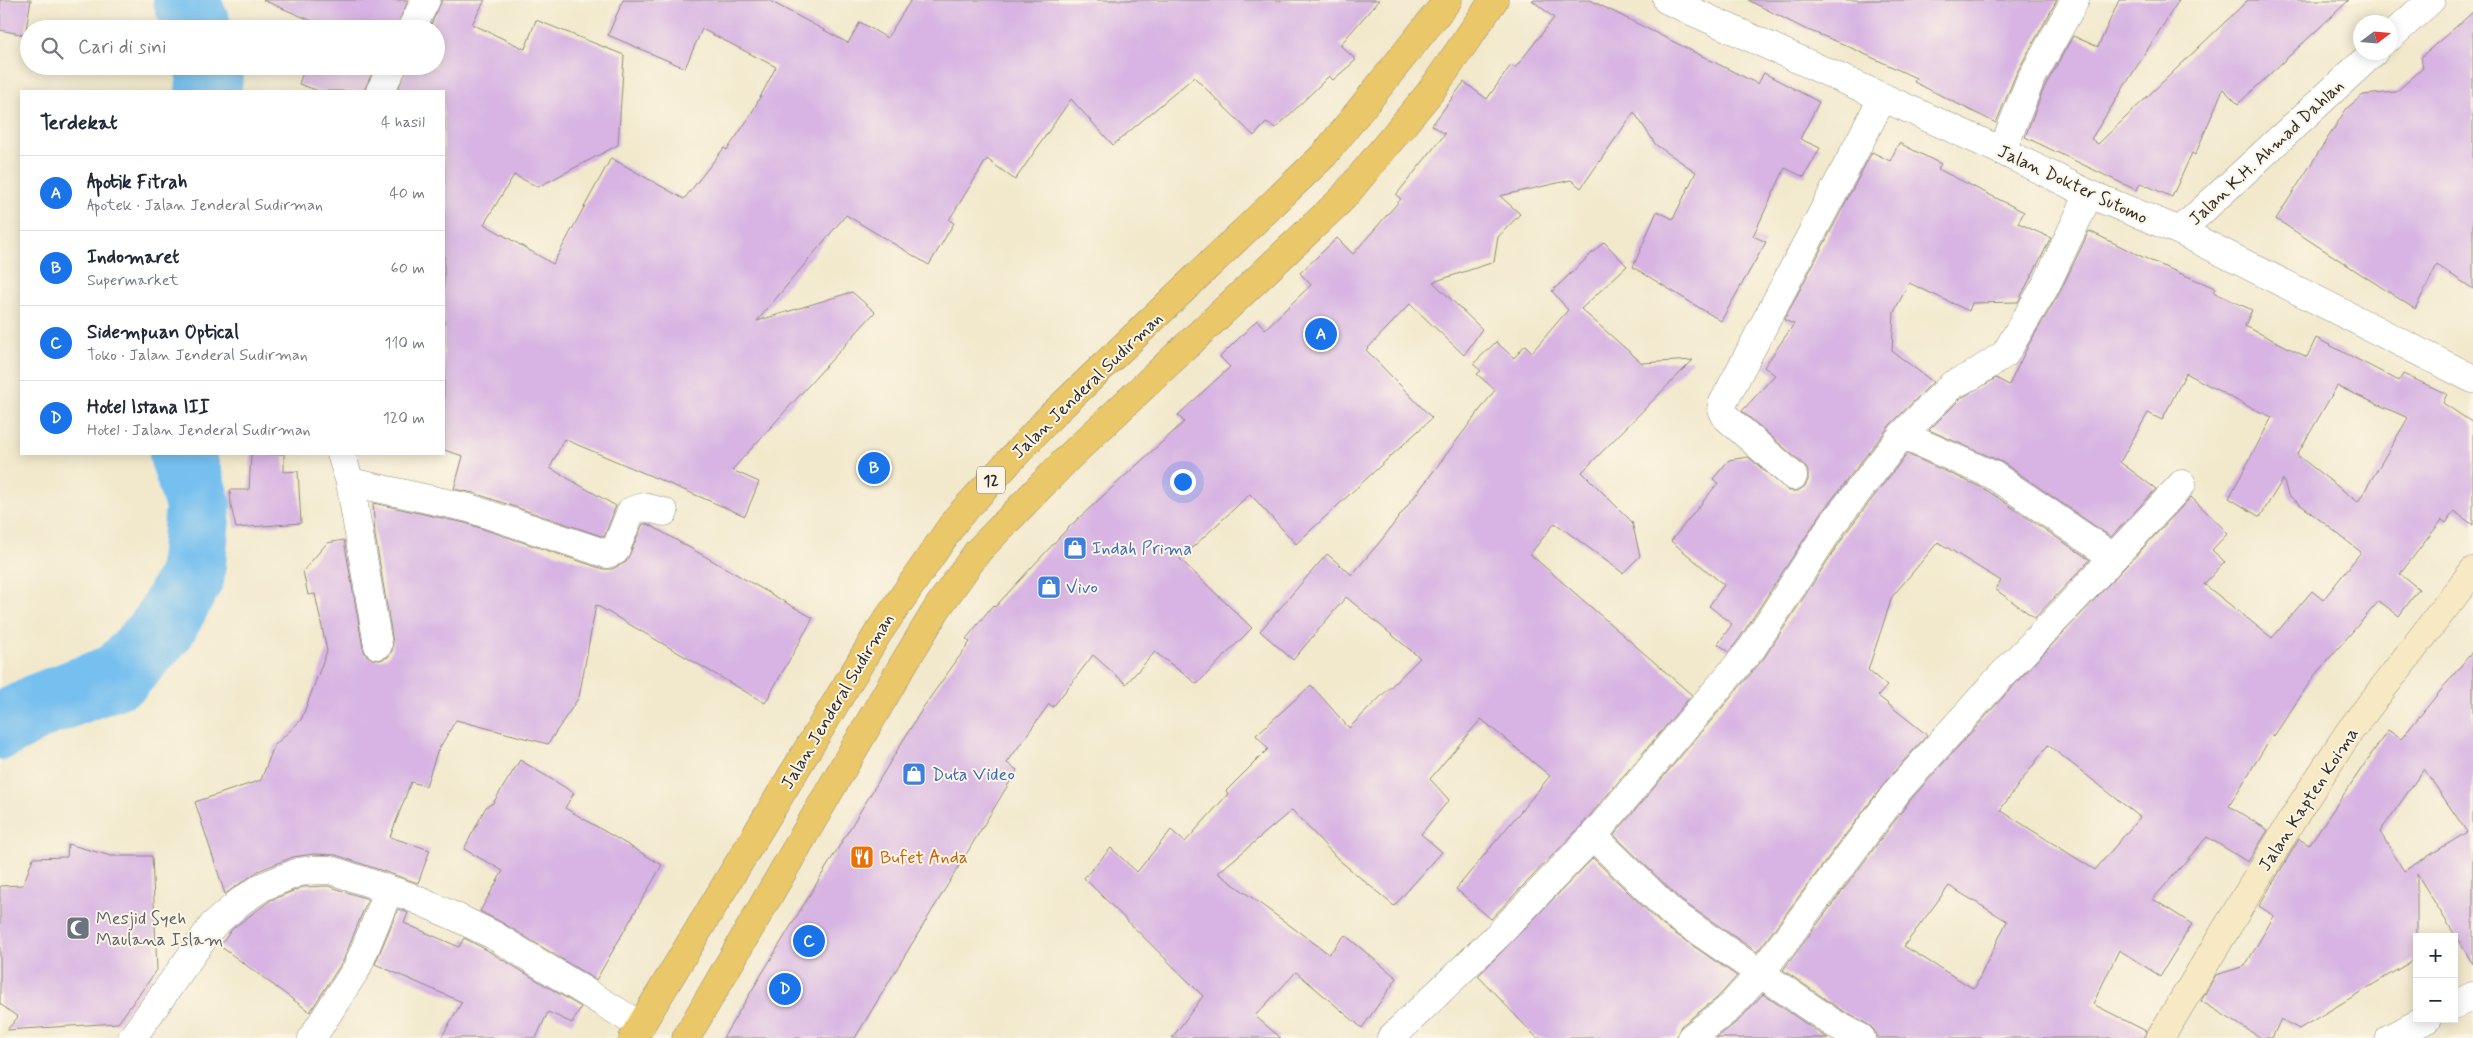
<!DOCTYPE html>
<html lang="id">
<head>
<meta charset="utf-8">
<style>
	body { margin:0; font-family:Mynerve,sans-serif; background:#f2f2f3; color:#1f2937 }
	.controls { position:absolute; right:15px; bottom:15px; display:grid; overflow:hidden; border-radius:0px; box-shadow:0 2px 12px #0003 }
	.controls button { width:45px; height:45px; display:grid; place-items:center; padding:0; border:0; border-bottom:1px solid #e0e1e3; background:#fff; color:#1f2937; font:25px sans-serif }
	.compass { position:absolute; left:2353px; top:15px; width:45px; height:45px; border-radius:50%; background:#fff; box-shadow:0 2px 12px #0003; rotate:74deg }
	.you { position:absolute; left:1182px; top:481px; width:18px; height:18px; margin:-12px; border:4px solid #fff; border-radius:50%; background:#1a73e8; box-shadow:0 0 0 8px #1a73e833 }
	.badge { display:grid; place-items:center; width:32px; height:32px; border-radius:50%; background:#1a73e8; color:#fff; font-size:16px; font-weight:700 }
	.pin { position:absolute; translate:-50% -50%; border:2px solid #fff; box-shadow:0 1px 5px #0006 }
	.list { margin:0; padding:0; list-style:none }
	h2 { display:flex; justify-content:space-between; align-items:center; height:65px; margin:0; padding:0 20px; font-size:21px }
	h2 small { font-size:16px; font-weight:400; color:#747a83 }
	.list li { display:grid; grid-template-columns:32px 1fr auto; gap:15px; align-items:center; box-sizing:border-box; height:75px; padding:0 20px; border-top:1px solid #e0e1e3 }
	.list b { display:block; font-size:19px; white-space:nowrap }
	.list p { margin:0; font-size:16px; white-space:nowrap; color:#747a83 }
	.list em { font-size:16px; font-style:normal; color:#747a83 }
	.icon { flex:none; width:28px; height:28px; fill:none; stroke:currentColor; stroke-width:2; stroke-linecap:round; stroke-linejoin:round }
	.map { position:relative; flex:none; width:2473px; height:1038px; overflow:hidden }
	.search { position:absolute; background:#fff; box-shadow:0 2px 12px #0003; left:20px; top:20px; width:425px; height:55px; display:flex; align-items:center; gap:12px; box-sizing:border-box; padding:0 18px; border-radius:28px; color:#747a83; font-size:19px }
	.panel { position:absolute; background:#fff; box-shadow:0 2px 12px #0003; left:20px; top:90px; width:425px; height:365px; border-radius:0px }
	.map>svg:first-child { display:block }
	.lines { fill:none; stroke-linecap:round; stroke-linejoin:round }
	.river { stroke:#76c0ef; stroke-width:66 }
	.building { fill:#d7b4e3; fill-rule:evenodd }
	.street-casing { stroke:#8e8a7c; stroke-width:29 }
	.secondary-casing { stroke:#8e8a7c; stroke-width:29 }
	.highway-casing { stroke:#8e8a7c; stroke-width:29 }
	.street { stroke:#fff; stroke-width:28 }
	.secondary { stroke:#f7e9c3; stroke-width:28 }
	.highway { stroke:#eac769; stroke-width:28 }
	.labels { text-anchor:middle; stroke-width:4; stroke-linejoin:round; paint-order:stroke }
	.shield { fill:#fcf5e5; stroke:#6a6863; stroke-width:1 }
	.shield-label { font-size:16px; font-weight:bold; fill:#2b2b2b }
	.street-label { font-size:18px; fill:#2b2b2b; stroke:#fcf5e5 }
	.shop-label { font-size:18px; fill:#366cbe; stroke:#fcf5e5; text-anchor:start }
	.food-label { font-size:18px; fill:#c56008; stroke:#fcf5e5; text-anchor:start }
	.worship-label { font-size:18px; fill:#5b616d; stroke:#fcf5e5; text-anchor:start }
</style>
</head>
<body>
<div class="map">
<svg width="2473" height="1038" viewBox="0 0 2473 1038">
	<rect width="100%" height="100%" fill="#fcf5e5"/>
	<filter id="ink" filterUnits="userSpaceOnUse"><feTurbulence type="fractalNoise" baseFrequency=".02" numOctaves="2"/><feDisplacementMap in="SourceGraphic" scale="10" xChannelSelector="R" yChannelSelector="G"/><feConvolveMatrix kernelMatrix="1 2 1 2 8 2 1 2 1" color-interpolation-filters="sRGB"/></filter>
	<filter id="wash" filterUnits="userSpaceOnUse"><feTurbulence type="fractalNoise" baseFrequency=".0096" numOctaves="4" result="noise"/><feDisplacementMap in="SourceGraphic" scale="20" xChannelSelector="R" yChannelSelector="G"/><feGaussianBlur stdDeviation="1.12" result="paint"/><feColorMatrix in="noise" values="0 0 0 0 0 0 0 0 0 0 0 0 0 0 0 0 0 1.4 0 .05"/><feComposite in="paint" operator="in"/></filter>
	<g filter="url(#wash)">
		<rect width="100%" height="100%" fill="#f2e9cd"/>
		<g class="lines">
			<g class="river">
				<polyline points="186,0 199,29"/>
				<polyline points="207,66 210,77 208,91"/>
				<polyline points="0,727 39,706 120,675 163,628 192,575 198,505 182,454"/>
			</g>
		</g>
		<g id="blocks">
			<g class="building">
				<polygon points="0,0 31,0 25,35 0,30"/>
				<polygon points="263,0 408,0 396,29 318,29 319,24"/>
				<polygon points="442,0 485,0 472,24 525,49 536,20 624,55 618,145 538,187 514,175 484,224 553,264 611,158 684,199 724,148 727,150 749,118 776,67 702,29 685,68 608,35 623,0 768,0 848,43 860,22 887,38 911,0 1379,0 1340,45 1356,60 1333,80 1329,76 1276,128 1266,123 1254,136 1194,77 1113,145 1071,99 1015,180 987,159 949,220 954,223 929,265 846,215 757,321 852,292 875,312 732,470 759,482 745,516 564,439 550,468 616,506 604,537 474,493 454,489 463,456 444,450 444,91 397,91 408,66 436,66 436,29 429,29"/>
				<polygon points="1532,0 1590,0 1758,84 1764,73 1819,102 1800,139 1820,148 1804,177 1785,168 1753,236 1766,242 1721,321 1633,267 1657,211 1673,219 1696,172 1656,145 1634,112 1581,188 1571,180 1500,196 1520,214 1498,237 1494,262 1433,282 1482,329 1464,355 1410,304 1366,350 1432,418 1296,544 1250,494 1180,559 1252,628 1197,684 1155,652 1126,684 1093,655 1053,707 1049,704 1007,763 1017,770 855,1038 723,1038 924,706 970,642 966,639 993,605 995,607 1069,527 1184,422 1178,415 1230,367 1220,357 1257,320 1265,329 1311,285 1300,273 1337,238 1353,254 1401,199 1396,195 1445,134 1432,125 1464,82 1487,99 1511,65 1515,68 1554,18"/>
				<polygon points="1748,0 2057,0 2016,74 1996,123 1914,82 1916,78 1843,44 1803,28"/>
				<polygon points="2119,0 2179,0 2091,139 2098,144 2248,0 2349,0 2238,104 2223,89 2195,155 2192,153 2172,197 2141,183 2136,190 2025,137 2044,88 2073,36 2098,47"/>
				<polygon points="2473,12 2473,289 2437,265 2415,309 2276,219 2347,108 2363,95 2396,92 2423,68 2421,57"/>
				<polygon points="305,66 375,66 364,91 319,91 299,84"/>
				<polygon points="1899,143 1941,164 1938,169 2024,212 2018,223 2051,238 2018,302 1972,303 1969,311 1909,283 1894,312 1892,351 1933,382 1890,425 1822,512 1739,639 1729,652 1718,644 1732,624 1709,606 1724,585 1671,541 1718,483 1713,479 1729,460 1748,457 1789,491 1798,491 1805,486 1808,480 1808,471 1804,465 1742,411 1775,375 1764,367 1794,324 1784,320 1872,152 1890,161"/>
				<path d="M 2089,231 L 2151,261 L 2215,288 L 2213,292 L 2252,310 L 2245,326 L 2307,357 L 2316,338 L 2399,381 L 2403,374 L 2447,394 L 2443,403 L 2473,423 L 2473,525 L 2454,511 L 2446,523 L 2442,520 L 2400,574 L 2419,589 L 2399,616 L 2379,601 L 2314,676 L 2274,736 L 2273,734 L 2229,806 L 2268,830 L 2248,862 L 2207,837 L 2153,899 L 2192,924 L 2160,976 L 2119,950 L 2093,1004 L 2146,1031 L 2144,1038 L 1877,1038 L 1874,1030 L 1869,1025 L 1841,1010 L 1783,970 L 1911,799 L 2013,686 L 2191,497 L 2228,533 L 2212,550 L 2225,562 L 2204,584 L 2272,638 L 2312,591 L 2323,600 L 2361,552 L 2288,495 L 2283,479 L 2260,517 L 2229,498 L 2272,417 L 2247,406 L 2186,373 L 2162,420 L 2148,413 L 2120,462 L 2156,489 L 2111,537 L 2002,462 L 1929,430 L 1961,398 L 1996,378 L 2009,385 L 2029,344 L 2060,292 ZM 2337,386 L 2408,418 L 2358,502 L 2297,455 ZM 2048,745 L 2140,817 L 2095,870 L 2000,810 ZM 1949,886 L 2007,921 L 1974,989 L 1904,946 Z"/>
				<polygon points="1604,242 1627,266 1581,309 1642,363 1693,360 1582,472 1632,522 1640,556 1623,573 1555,523 1530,554 1692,695 1581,826 1491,919 1456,889 1550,776 1481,719 1430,779 1449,800 1421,834 1442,852 1394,906 1339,860 1292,810 1218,873 1329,954 1345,935 1397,978 1362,1028 1296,972 1255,1016 1281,1038 1172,1038 1203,996 1084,878 1111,848 1137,872 1171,830 1185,842 1228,794 1226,791 1268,749 1256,735 1311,685 1349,728 1420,658 1346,597 1293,660 1260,631 1327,554 1352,575 1383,538 1495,390 1477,374 1481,371 1473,364 1496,342 1514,358 1525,345 1532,352 1568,310 1552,291"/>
				<polygon points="251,454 284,454 284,472 298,471 301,523 236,528 231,506 230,490 249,490"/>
				<polygon points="1907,454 1985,489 2090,560 2035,618 1995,589 2001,581 1938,542 1892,597 1868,670 1887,686 1878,696 1927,735 1887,780 1757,952 1682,901 1614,835 1764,658 1847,531"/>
				<polygon points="373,503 465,523 603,569 612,569 626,562 643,524 648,524 813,618 765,703 596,605 579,697 548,744 456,720 437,752 426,786 411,782 390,837 430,850 418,883 336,855 314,854 293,857 258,871 225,894 195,802 261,780 274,746 301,720 327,651 315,594 308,595 303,571 327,543 344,540 363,648 366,655 372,659 380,660 388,657 392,651 393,642 375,535"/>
				<path d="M 2473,651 L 2473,964 L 2417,874 L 2417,958 L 2299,1029 L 2281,1019 L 2272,1038 L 2261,1038 L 2201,1001 L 2216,975 L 2245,966 L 2274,916 L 2259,906 L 2299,839 L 2309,845 L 2388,730 L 2401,739 ZM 2424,769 L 2467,832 L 2404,871 L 2380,832 Z"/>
				<polygon points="520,760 574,793 565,808 662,865 596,980 501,922 480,911 503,871 464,849 486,807 493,803"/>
				<polygon points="68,844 111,856 152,856 157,970 118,1023 7,1030 18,1017 0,1004 0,886 23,885 33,858 67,857"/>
				<polygon points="1593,858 1661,924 1737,976 1717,998 1681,1026 1676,1038 1537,1038 1478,976"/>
				<polygon points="328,886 368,899 343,961 310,1012 220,946 232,929 271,900 303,887"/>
				<polygon points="398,909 408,913 404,923 459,947 464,938 485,949 581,1007 572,1023 548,1012 536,1038 441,1038 462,1002 375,964"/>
				<polygon points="1763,994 1824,1036 1828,1038 1716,1038 1739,1020"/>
			</g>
		</g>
	</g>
	<g filter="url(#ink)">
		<use href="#blocks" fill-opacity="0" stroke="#8e8a7c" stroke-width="1"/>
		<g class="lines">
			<g class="street-casing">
				<g id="street">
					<polyline points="1667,0 2002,151 2089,194 2180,231 2473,379"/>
					<polyline points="411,29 426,0"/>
					<polyline points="2390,37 2431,0"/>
					<polyline points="380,91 393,66"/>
					<polyline points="2002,151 2030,81 2075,0"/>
					<polyline points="2180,231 2374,52"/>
					<polyline points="1902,435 1993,475 2113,557"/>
					<polyline points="341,454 350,482 378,645"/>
					<polyline points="1793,476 1726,417 1722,409 1722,405 1883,97"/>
					<polyline points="350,482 469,508 607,554 615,551 631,511 644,507 664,512"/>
					<polyline points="1593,836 1672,913 1833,1023 1861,1038"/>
					<polyline points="2454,1005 2473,996"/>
					<polyline points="132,1038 213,925 241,901 264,886 299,872 314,870 331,870 408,896 456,917 493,935 641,1026"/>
					<polyline points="312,1038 357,968 389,890"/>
					<polyline points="1391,1038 1497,936 1593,836 1752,648 1834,522 1902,435 1952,385 1973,375 2005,354 2046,285 2089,194"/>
					<polyline points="1691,1038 1728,1009 1760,974 1899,789 2002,675 2058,617 2182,484"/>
					<polyline points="2390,1038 2427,1019"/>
				</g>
			</g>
			<g class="secondary-casing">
				<polyline id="secondary" points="2160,1038 2300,807 2349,732 2473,571"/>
			</g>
			<g class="highway-casing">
				<g id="highway">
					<polyline points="633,1038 878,633 957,518 1050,417 1324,155 1448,0"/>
					<polyline points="686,1038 901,668 938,607 978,551 1070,456 1342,199 1431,91 1494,0"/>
				</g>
			</g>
			<use href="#street" class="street"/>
			<use href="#secondary" class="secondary"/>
			<use href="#highway" class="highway"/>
		</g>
	</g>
	<defs>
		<g id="shop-square" transform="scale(1.25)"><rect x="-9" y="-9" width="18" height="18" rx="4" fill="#3f7fe0" stroke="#fcf5e5"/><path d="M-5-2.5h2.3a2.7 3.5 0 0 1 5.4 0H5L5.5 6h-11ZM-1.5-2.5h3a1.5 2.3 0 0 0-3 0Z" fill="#fff"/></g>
		<g id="restaurant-square" transform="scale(1.25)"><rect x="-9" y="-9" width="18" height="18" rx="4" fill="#e8710a" stroke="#fcf5e5"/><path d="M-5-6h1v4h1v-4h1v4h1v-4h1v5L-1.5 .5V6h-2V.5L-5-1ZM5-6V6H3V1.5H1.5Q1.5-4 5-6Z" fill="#fff"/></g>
		<g id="mosque-square" transform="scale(1.25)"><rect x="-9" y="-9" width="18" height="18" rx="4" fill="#6b7280" stroke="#fcf5e5"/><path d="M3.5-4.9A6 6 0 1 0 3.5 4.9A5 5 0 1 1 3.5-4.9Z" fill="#fff"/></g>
	</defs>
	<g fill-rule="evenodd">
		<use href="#shop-square" x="1075" y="548"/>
		<use href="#shop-square" x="1049" y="587"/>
		<use href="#shop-square" x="914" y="774"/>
		<use href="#restaurant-square" x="862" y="857"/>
		<use href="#mosque-square" x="78" y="928"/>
	</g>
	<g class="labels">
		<rect class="shield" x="977" y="466.5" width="28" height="27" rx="4"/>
		<g class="shield-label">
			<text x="991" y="486">12</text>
		</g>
		<g class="street-label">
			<text transform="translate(2266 152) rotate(-43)" y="6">Jalan K.H. Ahmad Dahlan</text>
			<text transform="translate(2073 184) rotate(25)" y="6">Jalan Dokter Sutomo</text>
			<text transform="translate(1087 385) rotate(-44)" y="6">Jalan Jenderal Sudirman</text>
			<text transform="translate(837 701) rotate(-59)" y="6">Jalan Jenderal Sudirman</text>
			<text transform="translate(2308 799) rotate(-57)" y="6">Jalan Kapten Koima</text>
		</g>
		<g class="shop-label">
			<text x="1092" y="554">Indah Prima</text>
			<text x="1066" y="593">Vivo</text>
			<text x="932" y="780">Duta Video</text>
		</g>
		<g class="food-label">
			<text x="880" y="863">Bufet Anda</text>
		</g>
		<g class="worship-label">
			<text x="96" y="924">Mesjid Syeh<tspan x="96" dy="21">Maulana Islam</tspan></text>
		</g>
	</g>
</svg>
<div class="controls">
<button>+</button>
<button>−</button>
</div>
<svg class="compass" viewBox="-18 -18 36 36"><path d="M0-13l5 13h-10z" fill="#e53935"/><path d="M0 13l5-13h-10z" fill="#747a83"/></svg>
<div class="you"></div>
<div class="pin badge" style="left:1321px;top:334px">A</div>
<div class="pin badge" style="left:874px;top:468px">B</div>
<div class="pin badge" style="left:809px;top:941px">C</div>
<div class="pin badge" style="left:785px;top:989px">D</div>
<div class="search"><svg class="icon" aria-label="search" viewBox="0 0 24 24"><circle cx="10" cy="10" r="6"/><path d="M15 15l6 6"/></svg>Cari di sini</div>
<section class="panel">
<h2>Terdekat<small>4 hasil</small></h2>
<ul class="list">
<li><span class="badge">A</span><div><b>Apotik Fitrah</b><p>Apotek · Jalan Jenderal Sudirman</p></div><em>40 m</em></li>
<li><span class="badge">B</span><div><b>Indomaret</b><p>Supermarket</p></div><em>60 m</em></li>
<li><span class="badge">C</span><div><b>Sidempuan Optical</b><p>Toko · Jalan Jenderal Sudirman</p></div><em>110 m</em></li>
<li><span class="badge">D</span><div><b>Hotel Istana III</b><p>Hotel · Jalan Jenderal Sudirman</p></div><em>120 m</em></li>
</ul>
</section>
</div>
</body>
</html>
